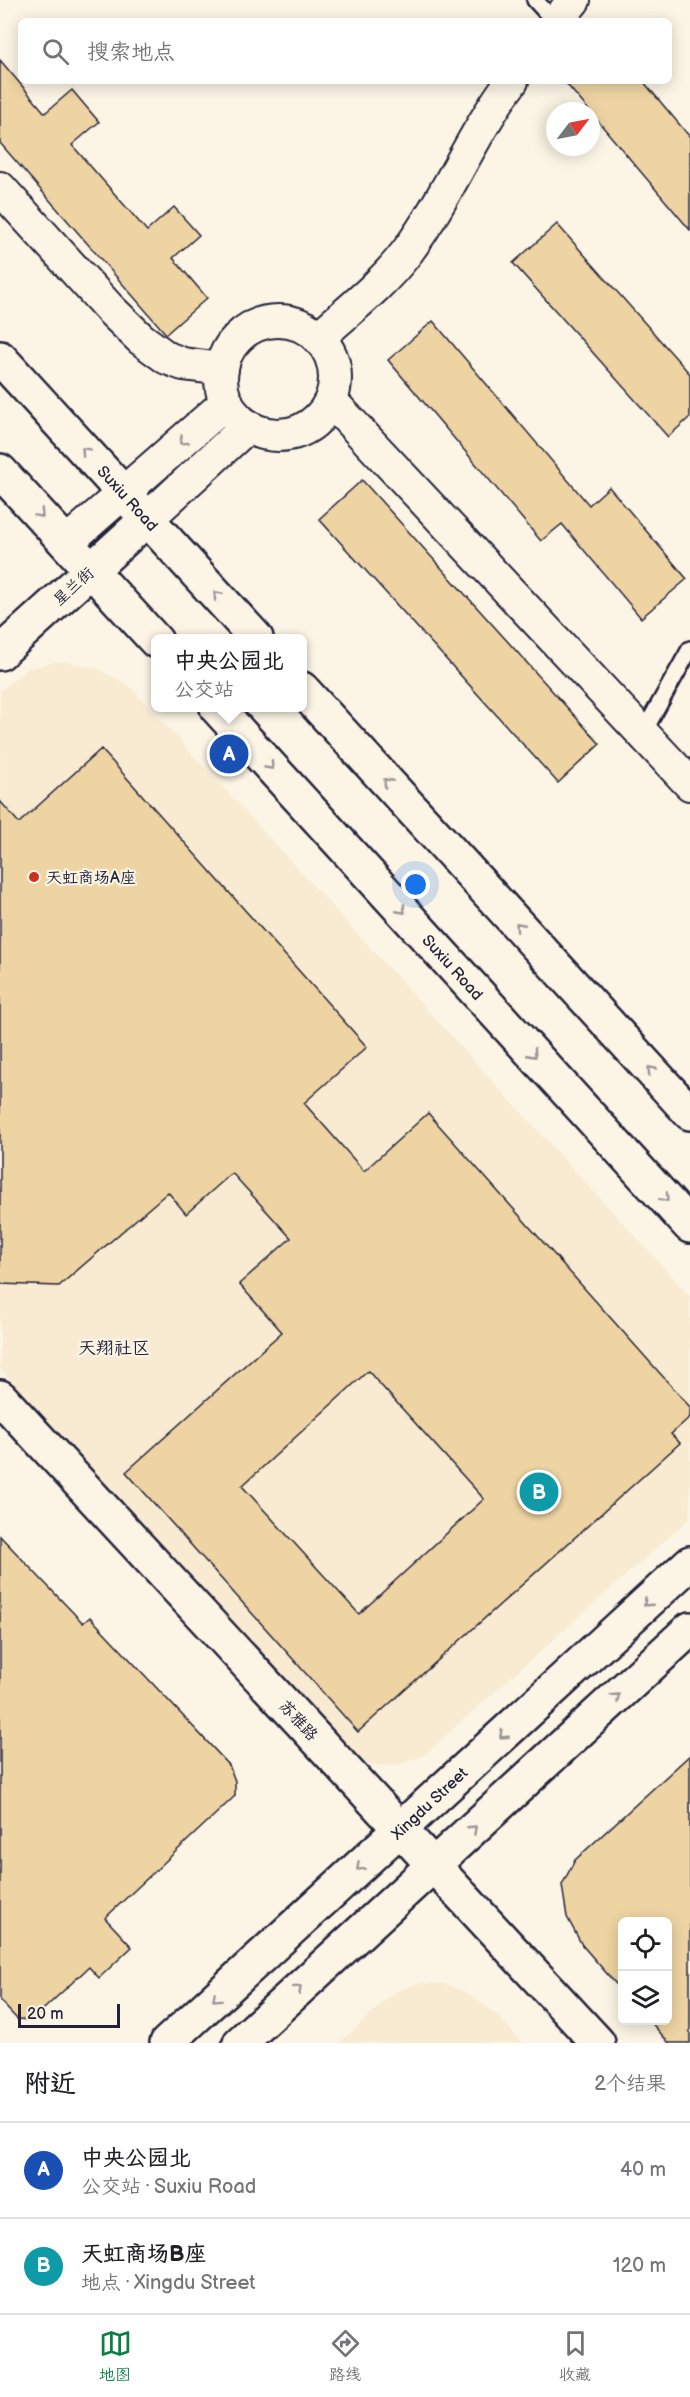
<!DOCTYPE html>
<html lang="zh">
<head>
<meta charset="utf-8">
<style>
	body { margin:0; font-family:"Balsamiq Sans","LXGW WenKai TC",sans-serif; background:#f6f6f6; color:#202124 }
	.controls { position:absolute; right:18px; bottom:18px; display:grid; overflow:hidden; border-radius:9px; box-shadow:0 3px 15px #0003 }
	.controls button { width:54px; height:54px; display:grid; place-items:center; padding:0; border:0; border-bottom:2px solid #e0e0e0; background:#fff; color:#202124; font:30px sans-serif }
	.compass { position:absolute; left:546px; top:102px; width:54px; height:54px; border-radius:50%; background:#fff; box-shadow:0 3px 15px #0003; rotate:58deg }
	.scale { position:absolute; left:18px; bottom:15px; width:102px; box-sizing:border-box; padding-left:6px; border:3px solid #22223b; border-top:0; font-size:16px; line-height:21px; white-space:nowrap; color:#22223b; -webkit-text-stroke:4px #fcf5e5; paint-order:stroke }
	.you { position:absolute; left:416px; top:885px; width:21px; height:21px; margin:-15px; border:4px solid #fff; border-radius:50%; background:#1a73e8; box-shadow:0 0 0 9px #1a73e833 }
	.badge { display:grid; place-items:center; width:39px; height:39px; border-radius:50%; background:#0b8043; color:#fff; font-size:20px; font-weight:700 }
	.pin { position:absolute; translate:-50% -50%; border:3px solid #fff; box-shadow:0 2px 6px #0006 }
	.popup { position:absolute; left:151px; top:634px; width:156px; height:78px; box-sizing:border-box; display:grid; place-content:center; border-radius:9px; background:#fff; filter:drop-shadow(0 2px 4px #0005); font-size:20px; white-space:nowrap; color:#757577 }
	.popup b { font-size:22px; color:#202124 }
	.popup::after { content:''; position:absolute; left:50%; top:100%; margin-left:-12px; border:12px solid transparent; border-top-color:#fff }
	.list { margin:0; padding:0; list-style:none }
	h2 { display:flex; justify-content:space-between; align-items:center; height:78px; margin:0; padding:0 24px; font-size:26px }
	h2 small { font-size:20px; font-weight:400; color:#757577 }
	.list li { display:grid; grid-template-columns:39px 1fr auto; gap:18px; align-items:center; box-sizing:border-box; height:96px; padding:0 24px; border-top:2px solid #e0e0e0 }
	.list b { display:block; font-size:22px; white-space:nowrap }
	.list p { margin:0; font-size:20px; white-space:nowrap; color:#757577 }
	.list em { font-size:20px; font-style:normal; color:#757577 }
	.icon { flex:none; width:33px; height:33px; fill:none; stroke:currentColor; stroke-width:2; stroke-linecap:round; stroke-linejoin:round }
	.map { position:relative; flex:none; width:690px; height:2043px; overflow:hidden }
	.search { position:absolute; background:#fff; box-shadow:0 3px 15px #0003; left:18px; right:18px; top:18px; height:66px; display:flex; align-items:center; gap:15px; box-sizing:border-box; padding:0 21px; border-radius:9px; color:#757577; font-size:22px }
	.sheet { height:270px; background:#fff }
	nav { display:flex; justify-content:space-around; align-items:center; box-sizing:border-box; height:84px; border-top:2px solid #e0e0e0; background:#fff; font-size:16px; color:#757577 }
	nav a { display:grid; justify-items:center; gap:3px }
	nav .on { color:#0b8043 }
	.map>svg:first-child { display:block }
	.built { fill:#f8ebd1 }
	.building { fill:#eed4a3; stroke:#22223b; stroke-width:1.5; fill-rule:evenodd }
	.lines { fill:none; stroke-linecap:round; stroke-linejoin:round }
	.lane-casing { stroke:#22223b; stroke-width:20 }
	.street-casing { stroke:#22223b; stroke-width:36 }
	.secondary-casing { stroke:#22223b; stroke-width:38 }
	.primary-casing { stroke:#22223b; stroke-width:38 }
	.lane { stroke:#fcf5e5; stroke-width:15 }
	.street { stroke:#fcf5e5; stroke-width:32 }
	.secondary { stroke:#fcf5e5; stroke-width:33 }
	.primary { stroke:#fcf5e5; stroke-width:33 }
	.oneway { stroke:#9a9698 }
	.poi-dot { fill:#c8321e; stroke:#fcf5e5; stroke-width:2 }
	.labels { text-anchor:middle; stroke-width:4.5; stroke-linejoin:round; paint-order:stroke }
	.street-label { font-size:16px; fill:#22223b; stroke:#fcf5e5 }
	.poi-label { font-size:16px; fill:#22223b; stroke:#fcf5e5; text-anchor:start }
	.neighbourhood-label { font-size:18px; fill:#22223b; stroke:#fcf5e5 }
</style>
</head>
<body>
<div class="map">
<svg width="690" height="2043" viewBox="0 0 690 2043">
	<rect width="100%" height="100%" fill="#fcf5e5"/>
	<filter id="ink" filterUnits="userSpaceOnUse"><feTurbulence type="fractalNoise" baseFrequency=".0167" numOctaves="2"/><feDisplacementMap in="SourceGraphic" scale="12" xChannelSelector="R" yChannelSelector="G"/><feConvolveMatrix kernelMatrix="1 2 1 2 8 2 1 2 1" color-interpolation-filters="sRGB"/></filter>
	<g filter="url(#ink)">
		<g class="built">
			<polygon points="60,661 94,667 129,685 690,1296 690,1518 425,1754 396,1766 370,1765 354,1758 0,1369 0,691 29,668"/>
			<polygon points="419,1983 445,1984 468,1993 498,2016 523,2043 339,2043 395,1992"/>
		</g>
		<g class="building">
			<polygon points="0,60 45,113 72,90 99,122 72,145 147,231 174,207 199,235 173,258 207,298 166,334 0,143"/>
			<polygon points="564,81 643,81 690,137 690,230"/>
			<polygon points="557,224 690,374 690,417 668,437 513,263"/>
			<polygon points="433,321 589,505 609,487 687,579 641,618 562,524 541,541 388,360"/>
			<polygon points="362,480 600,744 558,783 319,519"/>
			<path d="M 101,749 L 367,1047 L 304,1103 L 364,1171 L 428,1113 L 690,1407 L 690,1417 L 671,1434 L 680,1443 L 358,1732 L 126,1472 L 282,1332 L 239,1284 L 291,1238 L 232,1173 L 186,1214 L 168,1192 L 59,1286 L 0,1284 L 0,801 L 19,823 ZM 368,1371 L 484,1499 L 359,1614 L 242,1486 Z"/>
			<polygon points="0,1536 83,1623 90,1617 229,1765 235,1781 235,1796 105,1918 132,1947 99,1978 89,1967 32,2020 17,2019 0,2001"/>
			<polygon points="690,1755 690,2043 669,2043 649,2020 668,2020 668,1922 622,1922 622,1991 582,1945 567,1917 562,1885 575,1860"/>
		</g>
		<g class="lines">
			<g class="lane-casing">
				<g id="lane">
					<polyline points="535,0 554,21"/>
					<polyline points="643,733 690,649"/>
				</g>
			</g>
			<g class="street-casing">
				<g id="street">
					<polyline points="557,21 574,0"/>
					<polyline points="0,188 110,309 141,339 167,358 183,364 222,369"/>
					<circle cx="278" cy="378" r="57"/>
					<path d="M 318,338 C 349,310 382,285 407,252 C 447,198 472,134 512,81"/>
					<polyline points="331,401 690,784"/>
					<polyline points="147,519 248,426"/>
					<polyline points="66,543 227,402"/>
				</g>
			</g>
			<g class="secondary-casing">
				<g id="secondary">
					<polyline points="0,653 147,519"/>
					<polyline points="0,1397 598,2043"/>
					<polyline points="167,2043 690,1563"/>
					<polyline points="240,2043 690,1629"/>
				</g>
			</g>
			<g class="primary-casing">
				<g id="primary">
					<polyline points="0,358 256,638"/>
					<polyline points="0,471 156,641"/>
					<polyline points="302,689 690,1113"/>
					<polyline points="217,708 690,1226"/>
				</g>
			</g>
			<use href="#lane" class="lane"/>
			<use href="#street" class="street"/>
			<use href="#secondary" class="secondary"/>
			<use href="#primary" class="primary"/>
		</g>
		<defs><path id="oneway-chevron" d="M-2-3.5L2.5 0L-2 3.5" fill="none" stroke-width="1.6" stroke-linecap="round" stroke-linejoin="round" transform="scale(1.5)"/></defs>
		<g class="oneway">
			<use href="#oneway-chevron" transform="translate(183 441) rotate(138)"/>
			<use href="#oneway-chevron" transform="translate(85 451) rotate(-133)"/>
			<use href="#oneway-chevron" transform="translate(40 514) rotate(47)"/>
			<use href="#oneway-chevron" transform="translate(217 595) rotate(-132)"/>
			<use href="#oneway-chevron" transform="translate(270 766) rotate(48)"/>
			<use href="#oneway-chevron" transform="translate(387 782) rotate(-132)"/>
			<use href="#oneway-chevron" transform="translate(402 910) rotate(48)"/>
			<use href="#oneway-chevron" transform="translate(519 926) rotate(-132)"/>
			<use href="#oneway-chevron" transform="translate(533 1054) rotate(48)"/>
			<use href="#oneway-chevron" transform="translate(651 1070) rotate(-132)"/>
			<use href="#oneway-chevron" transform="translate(665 1198) rotate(48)"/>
			<use href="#oneway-chevron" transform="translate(647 1603) rotate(137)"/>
			<use href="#oneway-chevron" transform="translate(616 1697) rotate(-43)"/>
			<use href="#oneway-chevron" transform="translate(503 1735) rotate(137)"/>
			<use href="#oneway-chevron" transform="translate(473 1829) rotate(-43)"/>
			<use href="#oneway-chevron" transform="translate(360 1867) rotate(138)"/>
			<use href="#oneway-chevron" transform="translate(298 1989) rotate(-42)"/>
			<use href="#oneway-chevron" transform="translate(216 1998) rotate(138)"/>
		</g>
	</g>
	<circle class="poi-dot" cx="34" cy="877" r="6"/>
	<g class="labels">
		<g class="street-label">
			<text transform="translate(128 498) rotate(48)" y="6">Suxiu Road</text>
			<text transform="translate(73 586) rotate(-42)" y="6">星兰街</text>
			<text transform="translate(453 967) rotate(48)" y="6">Suxiu Road</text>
			<text transform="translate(299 1720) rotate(47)" y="6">苏雅路</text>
			<text transform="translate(429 1803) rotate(-43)" y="6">Xingdu Street</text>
		</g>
		<g class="poi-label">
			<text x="46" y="883">天虹商场A座</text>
		</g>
		<g class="neighbourhood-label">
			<text x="114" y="1354">天翔社区</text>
		</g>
	</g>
</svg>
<div class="controls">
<button><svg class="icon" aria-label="locate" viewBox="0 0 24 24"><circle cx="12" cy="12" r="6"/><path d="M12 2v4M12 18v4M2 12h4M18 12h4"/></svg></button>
<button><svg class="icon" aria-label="layers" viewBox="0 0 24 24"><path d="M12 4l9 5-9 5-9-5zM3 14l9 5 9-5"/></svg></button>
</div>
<svg class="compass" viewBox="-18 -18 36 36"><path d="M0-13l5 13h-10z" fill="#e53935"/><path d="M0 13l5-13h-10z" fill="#757577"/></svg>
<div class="scale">20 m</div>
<div class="you"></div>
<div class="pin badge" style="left:229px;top:754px;background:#1a4fb4">A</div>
<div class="popup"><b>中央公园北</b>公交站</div>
<div class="pin badge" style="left:539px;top:1492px;background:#0f9aa8">B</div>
<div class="search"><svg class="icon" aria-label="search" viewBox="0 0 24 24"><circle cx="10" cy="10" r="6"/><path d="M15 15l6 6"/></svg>搜索地点</div>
</div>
<section class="sheet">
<h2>附近<small>2个结果</small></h2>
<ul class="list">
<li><span class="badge" style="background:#1a4fb4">A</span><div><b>中央公园北</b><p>公交站 · Suxiu Road</p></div><em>40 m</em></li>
<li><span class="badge" style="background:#0f9aa8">B</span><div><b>天虹商场B座</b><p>地点 · Xingdu Street</p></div><em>120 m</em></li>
</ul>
</section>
<nav>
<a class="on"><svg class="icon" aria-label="map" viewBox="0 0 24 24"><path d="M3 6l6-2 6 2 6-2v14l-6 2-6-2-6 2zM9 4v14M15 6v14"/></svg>地图</a>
<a><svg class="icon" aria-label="directions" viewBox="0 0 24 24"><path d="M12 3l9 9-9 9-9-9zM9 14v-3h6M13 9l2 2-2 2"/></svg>路线</a>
<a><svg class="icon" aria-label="saved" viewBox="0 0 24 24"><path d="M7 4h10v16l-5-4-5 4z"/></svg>收藏</a>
</nav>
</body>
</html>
